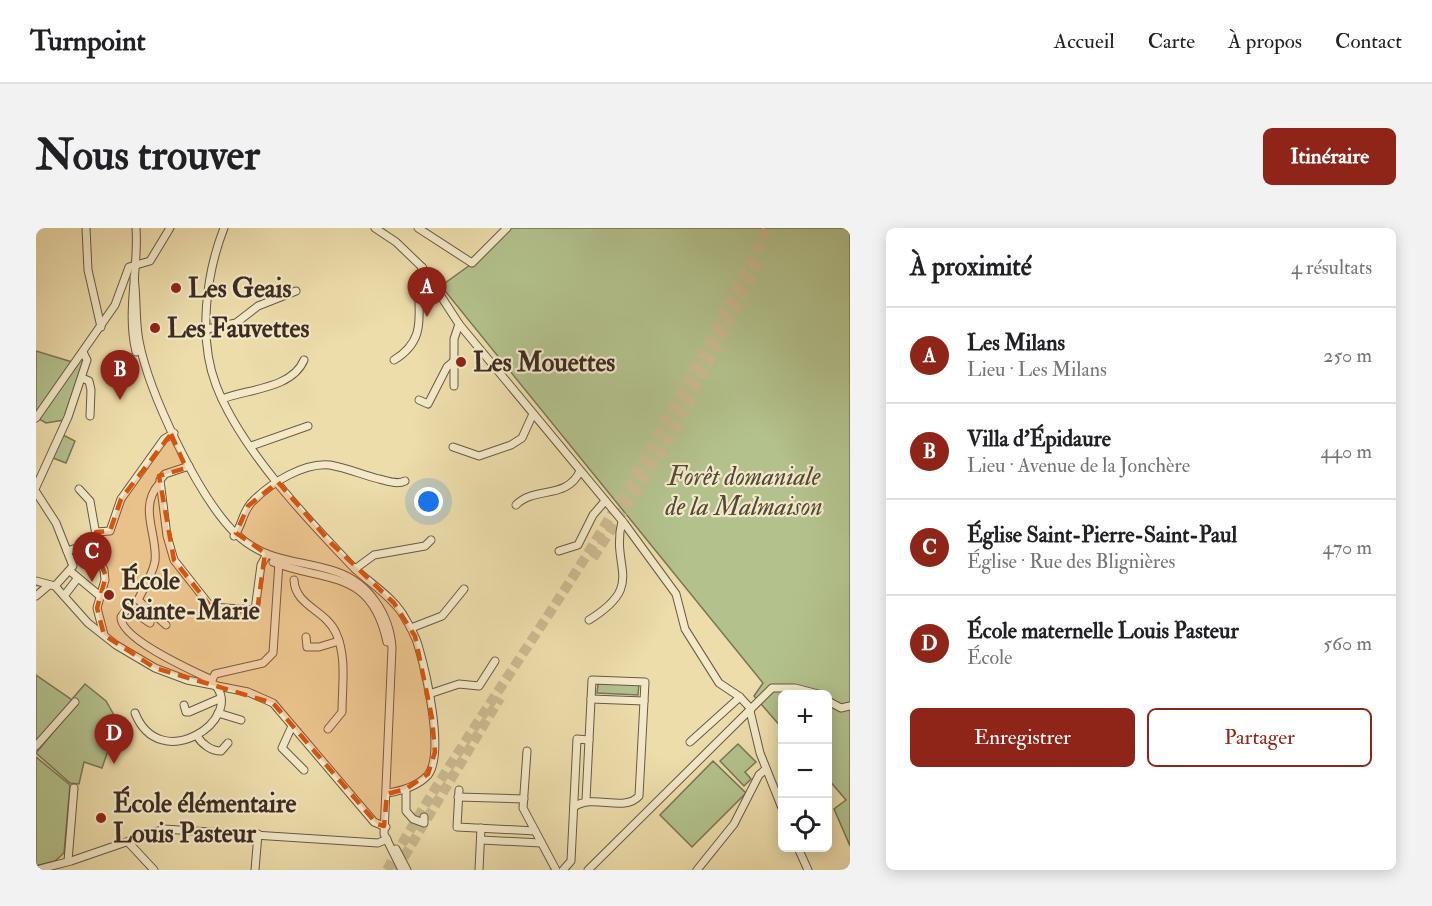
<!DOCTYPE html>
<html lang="fr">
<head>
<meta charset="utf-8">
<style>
	body { margin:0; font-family:"IM FELL Double Pica",serif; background:#f2f2f2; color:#202124 }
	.controls { position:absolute; right:18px; bottom:18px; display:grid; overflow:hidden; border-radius:9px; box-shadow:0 3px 15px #0003 }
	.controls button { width:54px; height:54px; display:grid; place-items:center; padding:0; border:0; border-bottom:2px solid #e0e0e0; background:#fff; color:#202124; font:30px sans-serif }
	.you { position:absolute; left:393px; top:274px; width:21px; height:21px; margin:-15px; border:4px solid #fff; border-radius:50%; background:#1a73e8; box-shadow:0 0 0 9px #1a73e833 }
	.badge { display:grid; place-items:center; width:39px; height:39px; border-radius:50%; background:#8f2418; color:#fff; font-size:20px; font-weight:700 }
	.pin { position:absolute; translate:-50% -50px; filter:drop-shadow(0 2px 3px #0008) }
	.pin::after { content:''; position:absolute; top:32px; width:21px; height:18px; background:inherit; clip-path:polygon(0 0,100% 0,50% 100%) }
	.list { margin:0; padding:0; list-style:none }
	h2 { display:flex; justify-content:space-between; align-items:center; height:78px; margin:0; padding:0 24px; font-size:26px }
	h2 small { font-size:20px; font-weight:400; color:#757577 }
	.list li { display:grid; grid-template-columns:39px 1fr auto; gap:18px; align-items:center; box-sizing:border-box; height:96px; padding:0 24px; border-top:2px solid #e0e0e0 }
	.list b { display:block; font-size:22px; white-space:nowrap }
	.list p { margin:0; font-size:20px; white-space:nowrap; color:#757577 }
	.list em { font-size:20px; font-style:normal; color:#757577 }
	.actions { display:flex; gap:12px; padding:18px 24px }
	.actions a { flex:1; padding:14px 0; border:2px solid #8f2418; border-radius:9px; text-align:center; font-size:21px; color:#8f2418 }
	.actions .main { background:#8f2418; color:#fff }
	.icon { flex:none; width:33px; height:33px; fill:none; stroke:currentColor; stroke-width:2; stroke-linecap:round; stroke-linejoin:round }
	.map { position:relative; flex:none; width:814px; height:642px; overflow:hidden; border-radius:9px }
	header { display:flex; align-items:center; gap:36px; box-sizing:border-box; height:84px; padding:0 30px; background:#fff; border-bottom:2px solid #e0e0e0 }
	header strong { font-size:28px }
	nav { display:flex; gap:33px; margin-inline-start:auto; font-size:21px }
	.intro { display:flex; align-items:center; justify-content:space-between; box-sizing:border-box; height:144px; padding:0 36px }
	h1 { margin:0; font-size:42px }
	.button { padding:15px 27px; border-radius:9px; background:#8f2418; color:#fff; font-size:21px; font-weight:700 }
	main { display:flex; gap:36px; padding:0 36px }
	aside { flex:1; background:#fff; border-radius:9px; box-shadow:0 3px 15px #0003 }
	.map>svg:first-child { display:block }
	.green { fill:#b3c28d; stroke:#787658; stroke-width:1.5 }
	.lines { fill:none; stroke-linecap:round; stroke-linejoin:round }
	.highway-tunnel { stroke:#cab990; stroke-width:10; stroke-dasharray:10 5; stroke-linecap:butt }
	.minor-casing { stroke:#685845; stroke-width:9 }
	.minor { stroke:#f3e9c8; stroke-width:7 }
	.marked { fill:#d7540e; fill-opacity:0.2; stroke:#d7540e; stroke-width:4.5; stroke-dasharray:12 8; stroke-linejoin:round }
	.poi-dot { fill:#8f2418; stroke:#f3e9c8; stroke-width:2 }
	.labels { text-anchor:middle; stroke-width:4.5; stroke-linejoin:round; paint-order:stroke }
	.poi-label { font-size:26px; font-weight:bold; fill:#3c2b23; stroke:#f3e9c8; text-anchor:start }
	.park-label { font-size:26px; font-style:italic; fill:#544938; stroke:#f3e9c8 }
</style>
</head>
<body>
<header>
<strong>Turnpoint</strong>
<nav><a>Accueil</a><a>Carte</a><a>À propos</a><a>Contact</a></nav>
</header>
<div class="intro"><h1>Nous trouver</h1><a class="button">Itinéraire</a></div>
<main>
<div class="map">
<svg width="814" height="642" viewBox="0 0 814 642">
	<rect width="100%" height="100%" fill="#edddab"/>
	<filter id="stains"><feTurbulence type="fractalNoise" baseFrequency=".00333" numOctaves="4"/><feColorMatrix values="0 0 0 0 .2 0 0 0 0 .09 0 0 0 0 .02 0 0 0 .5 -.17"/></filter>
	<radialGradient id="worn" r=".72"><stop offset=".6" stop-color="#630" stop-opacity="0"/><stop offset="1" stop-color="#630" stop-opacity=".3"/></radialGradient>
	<g class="green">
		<polygon points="473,0 814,0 814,618 798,581 810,572 792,551 792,466 746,466 746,500 718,468 727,455 405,58 434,37"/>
		<polygon points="0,123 36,134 0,185"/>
		<polygon points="46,128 49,131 28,192 10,195 3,191"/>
		<polygon points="27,207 39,213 30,235 17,230"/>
		<polygon points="0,447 39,474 0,518"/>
		<polygon points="559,454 603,455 602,467 561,465 562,456"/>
		<polygon points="49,456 70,473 82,494 66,540 48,534 43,556 34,555 0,525 42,474 37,470"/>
		<polygon points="702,516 720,534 709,544 715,551 708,558 684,533"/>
		<polygon points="0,529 34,557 28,625 19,633 0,638"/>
		<polygon points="677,533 710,565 656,619 624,587"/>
	</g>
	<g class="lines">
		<g class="highway-tunnel">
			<polyline points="557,330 636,207 722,35"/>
			<path d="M 351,642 C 414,530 489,426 557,317 C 620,214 678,107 732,0"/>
			<polyline points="360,642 464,470"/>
		</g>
		<g class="minor-casing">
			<g id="minor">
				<polyline points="50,0 52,42 65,99"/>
				<path d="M 100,0 C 103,42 90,82 100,124"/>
				<path d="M 188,0 C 170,46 162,110 180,157 C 204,220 269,289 316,338 C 332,354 353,366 366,385 C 372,395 379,406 382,417 C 390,444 409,525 392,547 C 382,558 365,563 351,565"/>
				<polyline points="339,0 360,14 386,39 423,96 588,295 640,366 649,401 683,455 704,469 715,481"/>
				<polyline points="382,0 436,35 471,0"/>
				<path d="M 98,49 C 101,70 99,92 103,113 C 113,165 162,269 200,306 C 232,336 264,331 301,344 C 333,355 354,387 356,420 L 348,606 L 366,642"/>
				<polyline points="171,101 200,95 222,78 260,63"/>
				<path d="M 358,132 C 399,107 375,75 386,39"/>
				<polyline points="46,150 53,153 55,162 54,188"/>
				<polyline points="418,158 418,111 423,96"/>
				<path d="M 186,171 C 211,161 256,161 268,132"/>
				<polyline points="383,172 392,176 411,139 418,133"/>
				<polyline points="0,190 79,77 93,39 114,33 134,0"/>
				<polyline points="215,218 272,198"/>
				<polyline points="417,219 443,228 475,217 486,210 496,188"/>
				<polyline points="153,238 129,246 124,252 131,308 138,332 175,379 219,382 225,337 231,326"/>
				<path d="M 123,256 C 102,280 122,307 119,333 C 117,346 108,359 102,372 L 130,397"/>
				<polyline points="0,259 32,189 51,132 47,124"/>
				<polyline points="43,261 54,273 62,318 60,324"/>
				<polyline points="0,264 20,295 37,338 19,358"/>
				<path d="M 480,277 C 498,258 531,272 544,243"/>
				<polyline points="60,304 74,303 85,271 128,211 138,205"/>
				<path d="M 198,308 C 207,297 206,283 217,273 C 235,255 268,234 294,237 C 311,240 327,247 343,251 C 352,253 361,257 369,253"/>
				<polyline points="31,323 47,318 53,319 60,324 68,342 69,352 61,380 68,407"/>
				<polyline points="523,323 542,317 557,287 569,273"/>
				<path d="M 237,334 C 290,355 335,340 351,414"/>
				<polyline points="319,341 338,327 389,318 395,312"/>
				<polyline points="34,343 64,368"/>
				<path d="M 258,352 C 259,378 290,382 300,405 C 311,429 306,458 306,484 L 292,501"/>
				<polyline points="0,353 19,358 52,395 80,417 119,440 151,452 212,464 237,475 338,594 350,599"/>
				<polyline points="0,368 13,357"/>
				<polyline points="28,368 41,351"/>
				<path d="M 553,392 C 611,356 574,341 586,293"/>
				<path d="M 114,395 L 92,380 L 85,389 C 84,411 157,443 176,452"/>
				<polyline points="375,400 406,388 428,361"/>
				<polyline points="270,409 271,419 283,419 303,413"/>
				<polyline points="176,452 179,446 227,435 237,425 243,334"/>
				<polyline points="393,466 423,456 443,458 459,433"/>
				<polyline points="555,471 608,473"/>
				<polyline points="792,473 805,480 814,478"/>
				<polyline points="148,477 150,484 153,484 183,471"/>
				<polyline points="714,483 724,525 746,580"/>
				<path d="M 99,485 C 124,548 209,491 179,457"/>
				<polyline points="182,485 205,492"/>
				<polyline points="256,498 246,520 268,542"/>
				<path d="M 161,508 C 166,516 175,523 185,523 L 192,515"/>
				<polyline points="654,514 704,469"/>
				<polyline points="0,518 39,474"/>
				<polyline points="491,523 487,580 520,642"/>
				<polyline points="370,561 370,583 377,591 388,595 388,589"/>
				<polyline points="423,562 421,599 499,603"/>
				<polyline points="422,569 488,571"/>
				<path d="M 538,579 C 557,565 588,585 603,568 L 609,454 L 556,452 L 550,572"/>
				<polyline points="445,612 505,615"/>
				<polyline points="92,614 118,642"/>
				<polyline points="762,620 772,642"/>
				<polyline points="360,621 371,642"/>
				<polyline points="32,633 38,560"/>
				<polyline points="0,642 35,633 128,601 342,615 351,611"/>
				<polyline points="219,642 222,606"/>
				<polyline points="443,642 445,600"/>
				<polyline points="527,642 535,633 541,511 553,512"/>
				<polyline points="552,642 736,460 759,460 782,466"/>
				<polyline points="661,642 698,596 723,547 730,541"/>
			</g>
		</g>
		<use href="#minor" class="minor"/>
	</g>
	<path class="marked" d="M 135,206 L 150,240 L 123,248 L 138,332 L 176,380 L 221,384 L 229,325 L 200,305 L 212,278 L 242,254 L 295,315 L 358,375 L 379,408 L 396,490 L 399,524 L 392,546 L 370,561 L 351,566 L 348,598 L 341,596 L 237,475 L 119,440 L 68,407 L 61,380 L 70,348 L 60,324 L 60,304 L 74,303 L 85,271 Z"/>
	<g class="poi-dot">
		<circle cx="140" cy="60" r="6"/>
		<circle cx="119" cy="100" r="6"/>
		<circle cx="425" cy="134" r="6"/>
		<circle cx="73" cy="367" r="6"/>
		<circle cx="65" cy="590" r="6"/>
	</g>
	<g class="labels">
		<g class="poi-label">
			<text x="152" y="69">Les Geais</text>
			<text x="131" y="109">Les Fauvettes</text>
			<text x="437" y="143">Les Mouettes</text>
			<text x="85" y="361">École<tspan x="85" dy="30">Sainte-Marie</tspan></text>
			<text x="77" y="584">École élémentaire<tspan x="77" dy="30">Louis Pasteur</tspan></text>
		</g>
		<g class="park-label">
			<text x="708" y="257">Forêt domaniale<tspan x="708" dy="30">de la Malmaison</tspan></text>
		</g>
	</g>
	<rect width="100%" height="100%" filter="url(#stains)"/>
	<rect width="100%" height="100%" fill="url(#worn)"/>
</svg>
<div class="controls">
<button>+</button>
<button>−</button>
<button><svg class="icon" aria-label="locate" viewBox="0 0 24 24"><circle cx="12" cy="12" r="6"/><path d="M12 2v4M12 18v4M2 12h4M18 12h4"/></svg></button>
</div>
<div class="you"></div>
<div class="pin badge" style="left:391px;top:89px">A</div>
<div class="pin badge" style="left:84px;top:172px">B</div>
<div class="pin badge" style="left:56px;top:354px">C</div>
<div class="pin badge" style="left:78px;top:536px">D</div>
</div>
<aside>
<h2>À proximité<small>4 résultats</small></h2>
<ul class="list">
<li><span class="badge">A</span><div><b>Les Milans</b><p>Lieu · Les Milans</p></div><em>250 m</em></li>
<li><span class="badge">B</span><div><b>Villa d'Épidaure</b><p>Lieu · Avenue de la Jonchère</p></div><em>440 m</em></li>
<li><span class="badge">C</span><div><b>Église Saint-Pierre-Saint-Paul</b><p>Église · Rue des Blignières</p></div><em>470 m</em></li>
<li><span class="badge">D</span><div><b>École maternelle Louis Pasteur</b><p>École</p></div><em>560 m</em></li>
</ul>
<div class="actions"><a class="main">Enregistrer</a><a>Partager</a></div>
</aside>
</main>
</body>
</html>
